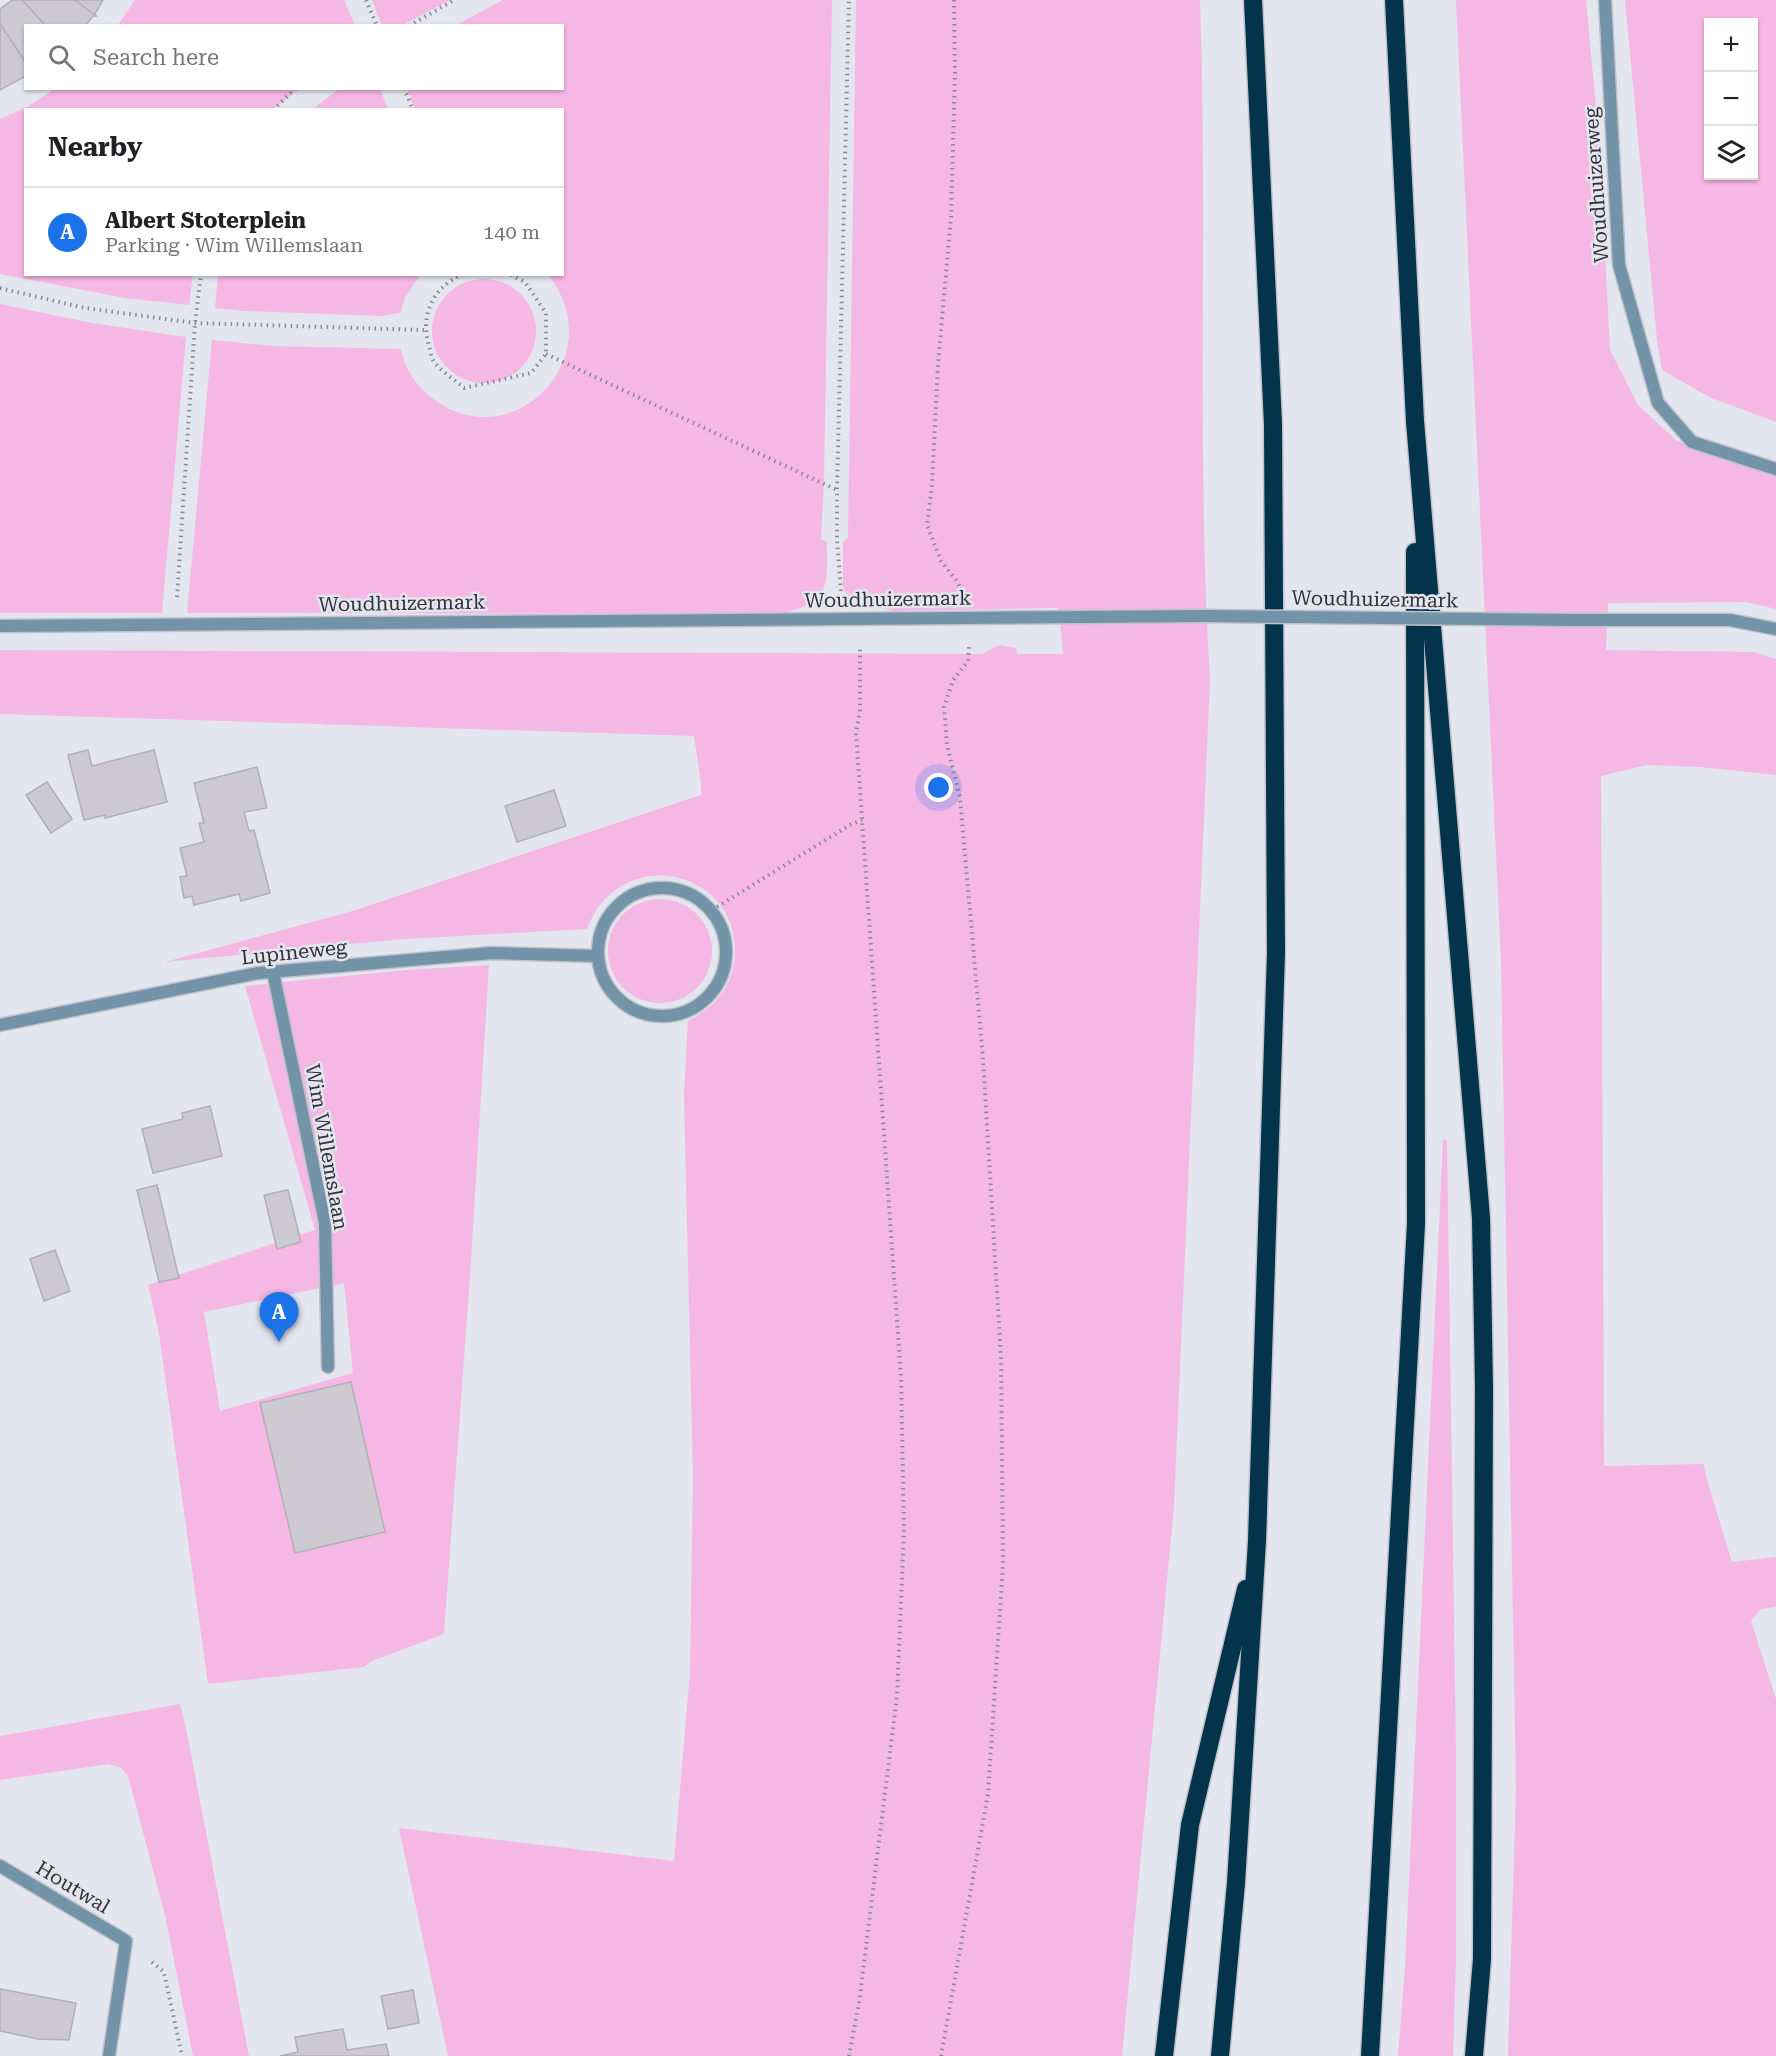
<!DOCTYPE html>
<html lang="en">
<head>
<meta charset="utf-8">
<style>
	body { margin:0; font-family:"Roboto Serif",serif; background:#f6f6f6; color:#202124 }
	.controls { position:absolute; right:18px; top:18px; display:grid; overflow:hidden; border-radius:0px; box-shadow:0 2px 4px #0004 }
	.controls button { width:54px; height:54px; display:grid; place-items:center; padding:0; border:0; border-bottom:2px solid #e0e0e0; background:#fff; color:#202124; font:30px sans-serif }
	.you { position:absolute; left:939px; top:788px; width:21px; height:21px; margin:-15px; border:4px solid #fff; border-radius:50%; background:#1a73e8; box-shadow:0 0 0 9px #1a73e833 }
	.badge { display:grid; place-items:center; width:39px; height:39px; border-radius:50%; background:#1a73e8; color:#fff; font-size:20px; font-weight:700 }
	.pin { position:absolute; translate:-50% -50px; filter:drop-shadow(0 2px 3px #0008) }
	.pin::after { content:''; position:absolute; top:32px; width:21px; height:18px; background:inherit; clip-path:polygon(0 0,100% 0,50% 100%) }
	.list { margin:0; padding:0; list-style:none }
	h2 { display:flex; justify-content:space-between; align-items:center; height:78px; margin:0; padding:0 24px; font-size:26px }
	h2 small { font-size:20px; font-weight:400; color:#757577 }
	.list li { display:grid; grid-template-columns:39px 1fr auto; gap:18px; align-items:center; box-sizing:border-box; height:90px; padding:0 24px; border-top:2px solid #e0e0e0 }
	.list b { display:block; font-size:22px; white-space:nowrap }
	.list p { margin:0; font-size:20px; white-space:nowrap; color:#757577 }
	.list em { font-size:20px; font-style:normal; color:#757577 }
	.icon { flex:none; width:33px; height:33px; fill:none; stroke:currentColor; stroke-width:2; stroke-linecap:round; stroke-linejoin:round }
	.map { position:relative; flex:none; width:1776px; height:2056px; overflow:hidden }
	.search { position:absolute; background:#fff; box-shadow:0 2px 4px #0004; left:24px; top:24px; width:540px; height:66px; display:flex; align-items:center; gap:15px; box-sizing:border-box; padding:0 21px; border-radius:0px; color:#757577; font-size:22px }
	.panel { position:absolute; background:#fff; box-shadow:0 2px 4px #0004; left:24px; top:108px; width:540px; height:168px; border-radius:0px }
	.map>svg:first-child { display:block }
	.green { fill:#f5b7e4; fill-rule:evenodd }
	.building { fill:#ccc9d1; stroke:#b1aeb6; stroke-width:1.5 }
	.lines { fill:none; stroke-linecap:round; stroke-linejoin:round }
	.street-casing { stroke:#c0c2c9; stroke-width:15 }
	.highway-casing { stroke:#c0c2c9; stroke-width:21 }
	.path { stroke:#888a90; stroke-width:4; stroke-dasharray:1.5 4.5; stroke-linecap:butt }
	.street { stroke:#7293a8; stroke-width:12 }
	.highway { stroke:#03344c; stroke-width:18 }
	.street-bridge-casing { stroke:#c0c2c9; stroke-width:15; stroke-linecap:butt }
	.street-bridge { stroke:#7293a8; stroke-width:12 }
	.labels { text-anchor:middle; stroke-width:5; stroke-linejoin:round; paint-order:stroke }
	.street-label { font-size:20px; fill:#323336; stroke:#e3e6ee }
</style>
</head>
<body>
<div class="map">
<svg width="1776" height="2056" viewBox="0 0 1776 2056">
	<rect width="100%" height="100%" fill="#e3e6ee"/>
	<g class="green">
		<polygon points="135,0 344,0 355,25 118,25"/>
		<polygon points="372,0 450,0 403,25 382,26"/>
		<path d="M 503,0 L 832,0 L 824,479 L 821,540 L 827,541 C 826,561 832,592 811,603 C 803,608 792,610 784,614 L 187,613 L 212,340 L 273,346 L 401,349 C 405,371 418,388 436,401 C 517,457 612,354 548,275 L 562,274 L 562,110 L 415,109 L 407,89 L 562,88 L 562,26 L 456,25 Z"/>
		<path d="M 856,0 L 1200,0 C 1208,227 1196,454 1210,680 L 1174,1506 L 1122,2056 L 448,2056 L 399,1828 L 674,1861 L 690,1672 L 693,1478 L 684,1096 L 688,1021 C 712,1009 730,990 734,963 C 747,871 621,839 587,929 L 403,939 L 165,962 L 356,910 L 701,795 L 701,783 L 694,736 L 0,714 L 0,650 L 982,654 L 999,645 L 1016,648 L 1017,654 L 1063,654 L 1059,608 L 892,611 L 855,600 L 848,597 L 843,587 L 843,541 L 848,538 Z"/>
		<polygon points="1456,0 1586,0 1599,140 1610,350 1638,405 1677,441 1729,459 1776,470 1776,609 1746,602 1608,603 1606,650 1754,652 1776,659 1776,775 1700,767 1647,765 1601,776 1604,1466 1704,1464 1707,1480 1732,1562 1776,1557 1776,1607 1761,1609 1751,1621 1776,1699 1776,2056 1508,2056 1516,1787 1501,960"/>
		<path d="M 1625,0 L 1776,0 L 1776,422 L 1709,397 L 1662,370 L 1657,340 ZM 1708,22 L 1754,22 L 1754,176 L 1708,176 Z"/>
		<polygon points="56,88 299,89 273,109 26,110 26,274 193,275 189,305 125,298 0,274 0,119 27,107"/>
		<polygon points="339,89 380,89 388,109 313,109"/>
		<polygon points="218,275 218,274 420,275 405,298 400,313 380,316 244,311 215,308"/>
		<circle cx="484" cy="331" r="52"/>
		<polygon points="0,304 92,323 186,337 162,613 0,613"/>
		<circle cx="660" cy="951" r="52"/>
		<path d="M 489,965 L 470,1276 L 444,1634 L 374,1660 L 363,1667 L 208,1684 L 159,1333 L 148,1285 L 315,1230 L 245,986 L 406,970 ZM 344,1283 L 353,1373 L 220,1411 L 204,1312 ZM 351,1382 L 385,1532 L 295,1553 Z"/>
		<polygon points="1443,1140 1447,1140 1456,1754 1456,1961 1453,2056 1398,2056 1405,1968"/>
		<polygon points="180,1704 186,1728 249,2056 193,2056 165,1915 128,1776 121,1768 109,1764 0,1780 0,1736"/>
	</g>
	<g class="building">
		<polygon points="12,0 22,0 46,26 26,26 26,63 0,24 0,9"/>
		<polygon points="22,0 75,0 96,16 93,16 85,26 46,26"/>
		<polygon points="75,0 103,0 95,14 96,16"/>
		<polygon points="0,24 26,63 26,76 0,90"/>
		<polygon points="88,750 92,766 154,750 167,802 105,818 105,815 84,820 68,755"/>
		<polygon points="257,767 267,808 244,812 249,831 254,830 270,893 241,901 239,894 194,905 192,896 184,898 180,877 187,876 180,848 204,842 199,823 204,823 194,783"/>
		<polygon points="47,782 72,819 51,833 26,795"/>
		<polygon points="554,790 566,826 517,842 505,806"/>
		<polygon points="210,1106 222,1156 153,1173 142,1129 183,1119 182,1113"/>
		<polygon points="157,1185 179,1278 159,1282 137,1190"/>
		<polygon points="288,1190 301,1242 277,1249 264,1195"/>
		<polygon points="55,1250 70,1291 44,1301 30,1259"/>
		<polygon points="351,1382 385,1532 295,1553 260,1403"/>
		<polygon points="0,1989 76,2003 69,2040 38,2039 0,2031"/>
		<polygon points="413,1990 419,2023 388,2029 381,1996"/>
		<polygon points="343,2029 347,2050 386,2044 389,2056 280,2056 298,2052 295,2037"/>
	</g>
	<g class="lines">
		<g class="street-casing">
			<g id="street">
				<polyline points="1605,0 1619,265 1658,403 1692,442 1776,469"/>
				<polyline points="1573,620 1730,620 1776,629"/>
				<polyline points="0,626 1206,616"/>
				<circle cx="662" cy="952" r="64"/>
				<polyline points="273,972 325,1223 328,1367"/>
				<polyline points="0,1025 258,973 492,953 597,956"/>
				<polyline points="0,1866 126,1941 109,2056"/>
			</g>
		</g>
		<g class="highway-casing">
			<g id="highway">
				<polyline points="1394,0 1415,421 1481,1218 1484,1387 1482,1959 1474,2056"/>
				<polyline points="1164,2056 1190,1825 1246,1589"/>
				<polyline points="1220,2056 1236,1883 1257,1541 1276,953 1273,424 1253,0"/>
				<polyline points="1370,2056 1416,1224 1415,552"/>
			</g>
		</g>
		<g class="path">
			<polyline points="366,0 377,26"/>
			<polyline points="954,0 955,71 951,217 938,364 932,485 927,525 941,561 957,581 961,590"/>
			<polyline points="409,26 454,0"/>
			<polyline points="404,88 413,110"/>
			<polyline points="273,110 296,88"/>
			<path d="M 463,274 C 432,288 420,315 429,346 C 430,350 431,356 433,360 C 437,368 456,381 464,388 L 531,373 L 546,354 L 546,313 L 525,282 L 509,274"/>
			<polyline points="0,288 85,308 195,323 424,330"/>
			<polyline points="546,354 837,490"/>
			<polyline points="841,591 837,540 837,490 849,0"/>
			<polyline points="177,597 195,323 201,274"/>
			<polyline points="712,910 850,825 862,820"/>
			<polyline points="152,1962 164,1972 182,2056"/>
			<polyline points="849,2056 859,2003 897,1696 904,1530 901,1377 856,733 860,710 860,646"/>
			<polyline points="941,2056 988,1794 1003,1565 1001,1357 983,1059 960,798 947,745 944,707 953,680 968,661 969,646"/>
		</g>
		<use href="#street" class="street"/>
		<use href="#highway" class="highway"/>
		<g class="street-bridge-casing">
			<polyline id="street-bridge" points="1206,616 1573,620"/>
		</g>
		<use href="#street-bridge" class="street-bridge"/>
	</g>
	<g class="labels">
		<g class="street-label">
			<text transform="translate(1596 185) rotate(-94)" y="7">Woudhuizerweg</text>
			<text transform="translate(888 599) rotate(-1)" y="7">Woudhuizermark</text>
			<text transform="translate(1375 599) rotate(1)" y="7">Woudhuizermark</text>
			<text transform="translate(402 603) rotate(-1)" y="7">Woudhuizermark</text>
			<text transform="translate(294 952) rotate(-6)" y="7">Lupineweg</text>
			<text transform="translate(327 1147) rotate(80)" y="7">Wim Willemslaan</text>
			<text transform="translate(73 1887) rotate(31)" y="7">Houtwal</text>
		</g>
	</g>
</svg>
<div class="controls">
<button>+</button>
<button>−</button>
<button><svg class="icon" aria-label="layers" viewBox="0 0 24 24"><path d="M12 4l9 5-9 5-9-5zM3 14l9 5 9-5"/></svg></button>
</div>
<div class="you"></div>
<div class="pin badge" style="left:279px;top:1342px">A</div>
<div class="search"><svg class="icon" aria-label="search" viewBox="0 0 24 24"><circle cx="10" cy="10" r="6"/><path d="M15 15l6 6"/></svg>Search here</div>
<section class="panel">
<h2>Nearby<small></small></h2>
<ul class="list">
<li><span class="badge">A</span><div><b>Albert Stoterplein</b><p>Parking · Wim Willemslaan</p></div><em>140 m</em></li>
</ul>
</section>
</div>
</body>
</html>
